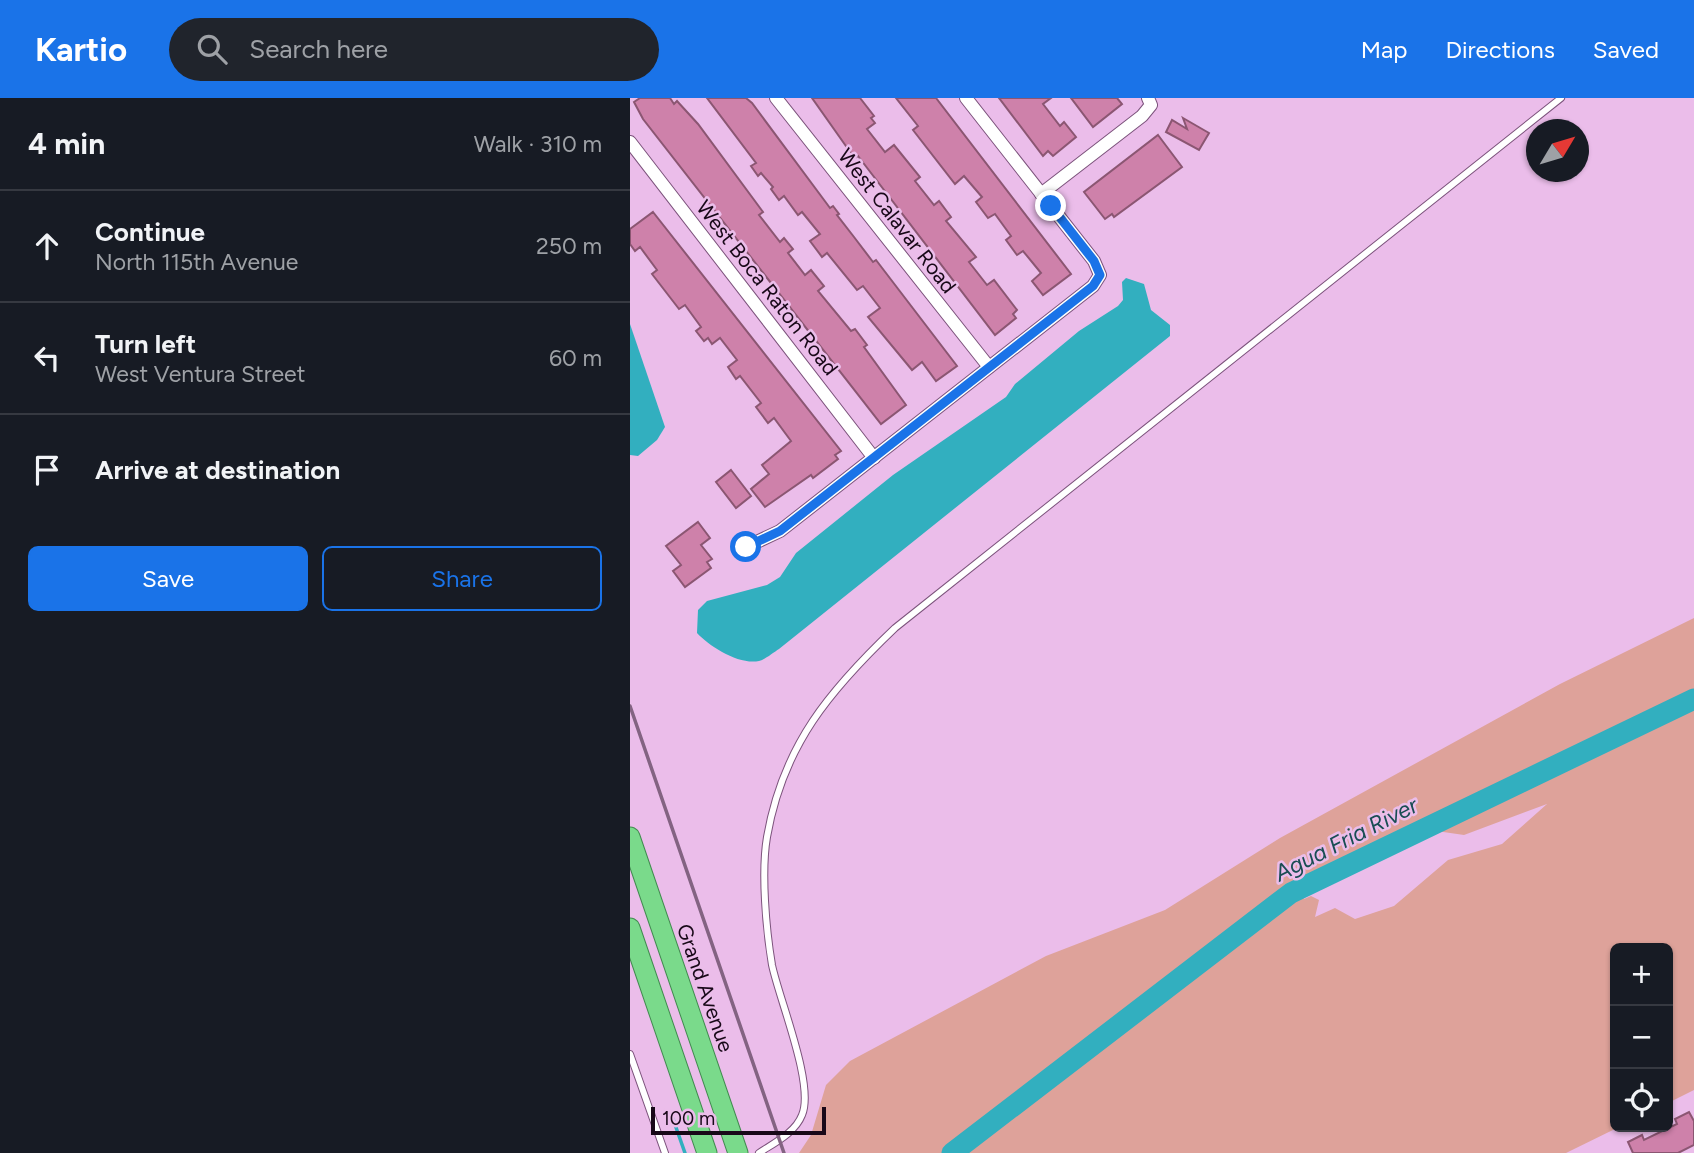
<!DOCTYPE html>
<html lang="en">
<head>
<meta charset="utf-8">
<style>
	body { margin:0; font-family:Figtree,sans-serif; background:#20242c; color:#f1f3f6 }
	.controls { position:absolute; right:21px; bottom:21px; display:grid; overflow:hidden; border-radius:10px; box-shadow:0 2px 5px #0004 }
	.controls button { width:63px; height:63px; display:grid; place-items:center; padding:0; border:0; border-bottom:2px solid #363941; background:#171b24; color:#f1f3f6; font:35px sans-serif }
	.compass { position:absolute; left:896px; top:21px; width:63px; height:63px; border-radius:50%; background:#171b24; box-shadow:0 2px 5px #0004; rotate:52deg }
	.scale { position:absolute; left:21px; bottom:18px; width:175px; box-sizing:border-box; padding-left:7px; border:4px solid #180818; border-top:0; font-size:19px; line-height:24px; white-space:nowrap; color:#180818; -webkit-text-stroke:5px #ebbdea; paint-order:stroke }
	.stop { position:absolute; width:21px; height:21px; margin:-16px; border:5px solid #1a73e8; border-radius:50%; background:#fff }
	.stop.end { background:#1a73e8; border-color:#fff; box-shadow:0 2px 7px #0008 }
	.list { margin:0; padding:0; list-style:none }
	h2 { display:flex; justify-content:space-between; align-items:center; height:91px; margin:0; padding:0 28px; font-size:30px }
	h2 small { font-size:23px; font-weight:400; color:#9ea1a6 }
	.list li { display:grid; grid-template-columns:46px 1fr auto; gap:21px; align-items:center; box-sizing:border-box; height:112px; padding:0 28px; border-top:2px solid #363941 }
	.list b { display:block; font-size:26px; white-space:nowrap }
	.list p { margin:0; font-size:23px; white-space:nowrap; color:#9ea1a6 }
	.list em { font-size:23px; font-style:normal; color:#9ea1a6 }
	.actions { display:flex; gap:14px; padding:21px 28px }
	.actions a { flex:1; padding:16px 0; border:2px solid #1a73e8; border-radius:10px; text-align:center; font-size:24px; color:#1a73e8 }
	.actions .main { background:#1a73e8; color:#fff }
	.icon { flex:none; width:38px; height:38px; fill:none; stroke:currentColor; stroke-width:2; stroke-linecap:round; stroke-linejoin:round }
	.map { position:relative; flex:none; width:1064px; height:1055px; overflow:hidden }
	header { display:flex; align-items:center; gap:42px; box-sizing:border-box; height:98px; padding:0 35px; background:#1a73e8; color:#fff }
	header strong { font-size:33px }
	nav { display:flex; gap:38px; margin-inline-start:auto; font-size:24px }
	.search { width:490px; height:63px; background:#20242c; display:flex; align-items:center; gap:18px; box-sizing:border-box; padding:0 24px; border-radius:38px; color:#9ea1a6; font-size:26px }
	main { display:flex }
	aside { flex:1; background:#171b24 }
	.map>svg:first-child { display:block }
	.green { fill:#dea29a; fill-rule:evenodd }
	.water { fill:#32afbf }
	.lines { fill:none; stroke-linecap:round; stroke-linejoin:round }
	.stream { stroke:#32afbf; stroke-width:3.5 }
	.river { stroke:#32afbf; stroke-width:21 }
	.building { fill:#ce81aa; stroke:#8b5672; stroke-width:2 }
	.service-casing { stroke:#7c537c; stroke-width:8 }
	.minor-casing { stroke:#7c537c; stroke-width:14 }
	.trunk-casing { stroke:#428a50; stroke-width:21 }
	.service { stroke:#fff; stroke-width:6 }
	.minor { stroke:#fff; stroke-width:12 }
	.trunk { stroke:#7ada8b; stroke-width:19 }
	.rail { stroke:#836382; stroke-width:3.5 }
	.route { stroke:#1a73e8; stroke-width:9 }
	.labels { text-anchor:middle; stroke-width:5; stroke-linejoin:round; paint-order:stroke }
	.street-label { font-size:21px; fill:#180818; stroke:#ebbdea }
	.water-label { font-size:23px; font-style:italic; fill:#194d53; stroke:#ebbdea }
</style>
</head>
<body>
<header>
<strong>Kartio</strong>
<div class="search"><svg class="icon" aria-label="search" viewBox="0 0 24 24"><circle cx="10" cy="10" r="6"/><path d="M15 15l6 6"/></svg>Search here</div>
<nav><a>Map</a><a>Directions</a><a>Saved</a></nav>
</header>
<main>
<aside>
<h2>4 min<small>Walk · 310 m</small></h2>
<ul class="list">
<li><svg class="icon" aria-label="ahead" viewBox="0 0 24 24"><path d="M12 20V5M6 11l6-6 6 6"/></svg><div><b>Continue</b><p>North 115th Avenue</p></div><em>250 m</em></li>
<li><svg class="icon" aria-label="left" viewBox="0 0 24 24"><path d="M17 20v-9H6M10 6l-5 5 5 5"/></svg><div><b>Turn left</b><p>West Ventura Street</p></div><em>60 m</em></li>
<li><svg class="icon" aria-label="arrive" viewBox="0 0 24 24"><path d="M6 21V4h12l-3 4 3 4H6"/></svg><div><b>Arrive at destination</b></div></li>
</ul>
<div class="actions"><a class="main">Save</a><a>Share</a></div>
</aside>
<div class="map">
<svg width="1064" height="1055" viewBox="0 0 1064 1055">
	<rect width="100%" height="100%" fill="#ebbdea"/>
	<path class="green" d="M 1064,520 L 1064,992 L 1038,1005 L 1038,850 L 985,850 L 985,1029 L 989,1029 L 936,1055 L 169,1055 L 181,1037 L 196,987 L 220,963 L 416,858 L 535,812 L 650,740 L 930,586 ZM 917,706 L 872,746 L 818,762 L 764,808 L 725,821 L 705,810 L 685,819 L 689,802 L 681,798 L 674,801 L 666,787 L 779,729 L 834,737 Z"/>
	<g class="water">
		<path d="M 496,180 L 514,186 L 521,212 L 540,227 L 540,238 L 149,551 C 144,554 136,561 129,563 C 109,567 80,549 67,535 L 68,512 L 77,503 L 137,487 L 150,479 L 166,455 L 263,377 L 376,299 L 385,286 L 449,233 L 488,208 L 493,202 L 492,184 Z"/>
		<polygon points="0,226 35,329 27,342 8,358 0,357"/>
	</g>
	<g class="lines">
		<polyline class="stream" points="42,1018 55,1055"/>
		<polyline class="river" points="322,1055 661,795 1064,601"/>
	</g>
	<g class="building">
		<polygon points="10,0 40,0 44,6 47,3 68,26 133,114 129,117 150,144 154,140 163,151 158,155 175,177 181,172 194,188 188,193 221,233 225,231 237,247 234,249 276,307 251,326 13,21 4,4"/>
		<polygon points="77,0 116,0 122,5 200,110 203,108 209,116 207,117 224,139 243,164 246,162 327,268 306,283 292,264 282,272 238,219 250,210 233,188 227,192 197,155 192,159 180,143 190,136 172,114 168,117 154,98 149,102 141,91 143,89 131,75 128,78 121,68 126,65"/>
		<polygon points="182,0 230,0 244,18 241,20 245,25 237,31 255,54 264,47 290,79 285,83 304,107 309,103 321,119 316,123 346,159 339,164 357,187 364,182 387,212 383,216 386,220 365,237 228,58 225,60 218,51"/>
		<polygon points="266,0 306,0 441,176 413,197 402,183 411,175 393,153 387,157 376,142 381,138 365,116 358,120 346,104 352,99 334,78 325,86 283,32 288,28"/>
		<polygon points="369,0 421,0 413,6 430,28 434,24 446,39 423,58 418,53 413,58"/>
		<polygon points="441,0 487,0 492,6 463,29"/>
		<polygon points="553,20 579,35 569,52 536,34 542,22 557,31"/>
		<polygon points="528,37 552,69 484,119 482,116 475,121 454,94"/>
		<polygon points="23,114 211,353 205,357 208,361 183,380 181,377 135,409 121,391 139,376 132,367 161,343 144,320 138,325 126,309 131,305 110,278 106,281 98,269 107,262 90,240 82,246 78,240 74,243 66,233 71,229 55,207 49,211 22,176 27,172 10,149 5,153 0,146 0,131"/>
		<polygon points="101,372 121,398 106,410 86,384"/>
		<polygon points="68,424 80,440 71,447 82,461 77,464 81,470 55,489 43,473 51,467 36,448"/>
		<polygon points="1059,1014 1064,1023 1064,1047 1048,1055 1003,1055 998,1044 1012,1037 1014,1042 1047,1026 1045,1021"/>
	</g>
	<g class="lines">
		<g class="service-casing">
			<g id="service">
				<polyline points="0,956 35,1055"/>
				<path d="M 129,1055 C 144,1045 165,1035 172,1017 C 185,987 149,901 142,867 C 136,831 131,774 137,739 C 153,647 200,592 265,530 L 931,0"/>
			</g>
		</g>
		<g class="minor-casing">
			<g id="minor">
				<polyline points="146,0 359,269"/>
				<polyline points="0,44 244,360"/>
				<polyline points="411,96 512,18 521,7 518,0"/>
				<polyline points="116,449 150,433 463,188 470,177 464,163 336,0"/>
			</g>
		</g>
		<g class="trunk-casing">
			<g id="trunk">
				<polyline points="0,739 108,1055"/>
				<polyline points="0,830 77,1055"/>
			</g>
		</g>
		<use href="#service" class="service"/>
		<use href="#minor" class="minor"/>
		<use href="#trunk" class="trunk"/>
		<polyline class="rail" points="0,608 154,1055"/>
	</g>
	<g class="lines">
		<polyline class="route" points="116,449 150,433 463,188 470,177 464,163 421,108"/>
	</g>
	<g class="labels">
		<g class="street-label">
			<text transform="translate(267 123) rotate(52)" y="7">West Calavar Road</text>
			<text transform="translate(137 190) rotate(52)" y="7">West Boca Raton Road</text>
			<text transform="translate(75 890) rotate(71)" y="7">Grand Avenue</text>
		</g>
		<g class="water-label">
			<text transform="translate(716 741) rotate(-27)" y="8">Agua Fria River</text>
		</g>
	</g>
</svg>
<div class="controls">
<button>+</button>
<button>−</button>
<button><svg class="icon" aria-label="locate" viewBox="0 0 24 24"><circle cx="12" cy="12" r="6"/><path d="M12 2v4M12 18v4M2 12h4M18 12h4"/></svg></button>
</div>
<svg class="compass" viewBox="-18 -18 36 36"><path d="M0-13l5 13h-10z" fill="#e53935"/><path d="M0 13l5-13h-10z" fill="#9ea1a6"/></svg>
<div class="scale">100 m</div>
<div class="stop" style="left:116px;top:449px"></div>
<div class="stop end" style="left:421px;top:108px"></div>
</div>
</main>
</body>
</html>
